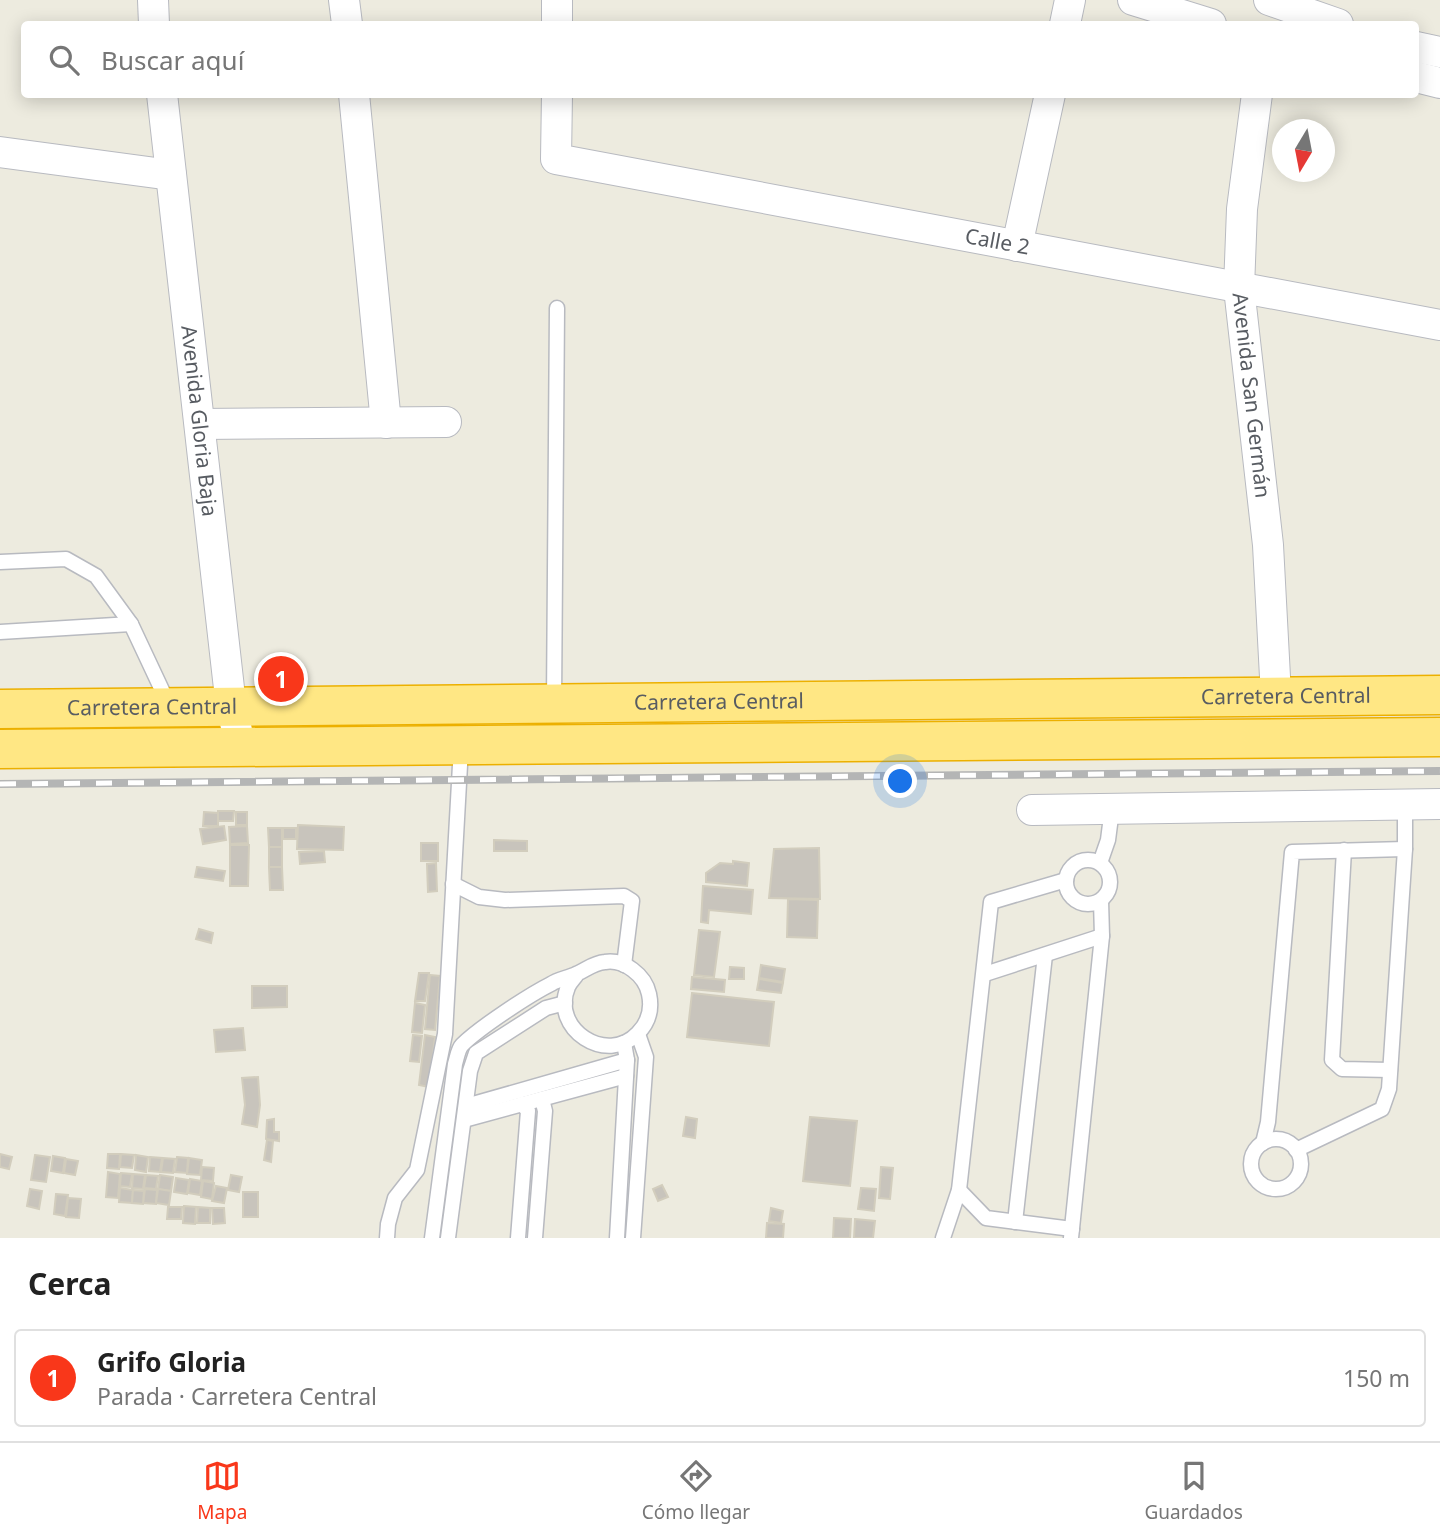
<!DOCTYPE html>
<html lang="es">
<head>
<meta charset="utf-8">
<style>
	body { margin:0; font-family:"Noto Sans",sans-serif; background:#f2f2f2; color:#222 }
	.compass { position:absolute; left:1272px; top:119px; width:63px; height:63px; border-radius:50%; background:#fff; box-shadow:0 4px 18px #0003; rotate:190deg }
	.you { position:absolute; left:901px; top:782px; width:24px; height:24px; margin:-18px; border:5px solid #fff; border-radius:50%; background:#1a73e8; box-shadow:0 0 0 10px #1a73e833 }
	.badge { display:grid; place-items:center; width:46px; height:46px; border-radius:50%; background:#f9371a; color:#fff; font-size:23px; font-weight:700 }
	.pin { position:absolute; translate:-50% -50%; border:4px solid #fff; box-shadow:0 2px 7px #0006 }
	.list { margin:0; padding:0; list-style:none }
	h2 { display:flex; justify-content:space-between; align-items:center; height:91px; margin:0; padding:0 28px; font-size:30px }
	h2 small { font-size:23px; font-weight:400; color:#767676 }
	.list li { display:grid; grid-template-columns:46px 1fr auto; gap:21px; align-items:center; box-sizing:border-box; height:98px; margin:0 14px 14px; padding:0 14px; border:2px solid #e0e0e0; border-radius:7px }
	.list b { display:block; font-size:26px; white-space:nowrap }
	.list p { margin:0; font-size:23px; white-space:nowrap; color:#767676 }
	.list em { font-size:23px; font-style:normal; color:#767676 }
	.icon { flex:none; width:38px; height:38px; fill:none; stroke:currentColor; stroke-width:2; stroke-linecap:round; stroke-linejoin:round }
	.map { position:relative; flex:none; width:1440px; height:1238px; overflow:hidden }
	.search { position:absolute; background:#fff; box-shadow:0 4px 18px #0003; left:21px; right:21px; top:21px; height:77px; display:flex; align-items:center; gap:18px; box-sizing:border-box; padding:0 24px; border-radius:7px; color:#767676; font-size:26px }
	.sheet { height:203px; background:#fff }
	nav { display:flex; justify-content:space-around; align-items:center; box-sizing:border-box; height:98px; border-top:2px solid #e0e0e0; background:#fff; font-size:19px; color:#767676 }
	nav a { display:grid; justify-items:center; gap:4px }
	nav .on { color:#f9371a }
	.map>svg:first-child { display:block }
	.building { fill:#c8c4bc; stroke:#d2cdbd; stroke-width:2 }
	.lines { fill:none; stroke-linecap:round; stroke-linejoin:round }
	.lane-casing { stroke:#b8bac0; stroke-width:17 }
	.street-casing { stroke:#b8bac0; stroke-width:32 }
	.highway-casing { stroke:#ecb000; stroke-width:41 }
	.lane { stroke:#fff; stroke-width:14 }
	.street { stroke:#fff; stroke-width:30 }
	.highway { stroke:#ffe784; stroke-width:38 }
	.rail-casing { stroke:#b4b5b5; stroke-width:8 }
	.rail { stroke:#fff; stroke-width:5; stroke-dasharray:16; stroke-linecap:butt }
	.labels { text-anchor:middle; stroke-width:5; stroke-linejoin:round; paint-order:stroke }
	.street-label { font-size:21px; fill:#585c62; stroke:#fff }
</style>
</head>
<body>
<div class="map">
<svg width="1440" height="1238" viewBox="0 0 1440 1238">
	<rect width="100%" height="100%" fill="#edebdf"/>
	<g class="building">
		<polygon points="218,811 234,811 233,821 218,821"/>
		<polygon points="204,812 218,813 218,826 203,826"/>
		<rect x="236" y="812" width="11" height="13"/>
		<polygon points="298,825 344,827 343,850 297,849"/>
		<polygon points="224,826 226,840 203,844 200,829"/>
		<polygon points="247,826 248,843 230,844 229,827"/>
		<polygon points="268,828 282,828 282,847 269,847"/>
		<rect x="283" y="828" width="13" height="11"/>
		<polygon points="494,840 527,841 527,851 494,851"/>
		<rect x="421" y="843" width="17" height="18"/>
		<polygon points="230,845 249,845 248,886 230,886"/>
		<rect x="269" y="847" width="13" height="20"/>
		<polygon points="819,848 820,899 769,898 774,849"/>
		<polygon points="324,851 325,862 300,864 299,852"/>
		<polygon points="733,861 749,863 747,886 706,882 706,873 720,863 733,864"/>
		<polygon points="436,863 437,891 428,892 427,864"/>
		<polygon points="197,867 225,871 223,881 195,877"/>
		<polygon points="269,867 282,867 283,890 270,890"/>
		<polygon points="703,886 753,890 751,914 709,910 708,923 701,922"/>
		<polygon points="788,899 818,900 817,938 787,937"/>
		<polygon points="199,929 213,933 211,943 196,939"/>
		<polygon points="699,930 720,932 714,977 694,975"/>
		<polygon points="761,965 785,969 783,982 759,978"/>
		<polygon points="730,967 744,968 744,979 729,979"/>
		<polygon points="419,973 429,973 425,1001 415,1001"/>
		<polygon points="430,975 440,976 435,1030 425,1029"/>
		<polygon points="692,977 725,980 724,992 691,989"/>
		<polygon points="759,979 783,983 781,993 757,990"/>
		<polygon points="252,986 287,986 287,1007 252,1008"/>
		<polygon points="692,993 774,1002 769,1046 687,1037"/>
		<polygon points="415,1003 425,1005 422,1033 412,1032"/>
		<polygon points="243,1028 245,1050 216,1052 214,1030"/>
		<polygon points="413,1035 422,1036 419,1062 410,1061"/>
		<polygon points="425,1035 435,1037 429,1087 419,1085"/>
		<polygon points="258,1077 260,1105 257,1127 242,1124 245,1105 242,1078"/>
		<polygon points="686,1117 697,1119 695,1138 683,1136"/>
		<polygon points="810,1117 857,1121 850,1186 803,1181"/>
		<polygon points="274,1119 274,1132 279,1132 279,1141 266,1139 267,1120"/>
		<polygon points="267,1140 273,1141 271,1162 264,1160"/>
		<polygon points="0,1154 12,1157 9,1169 0,1167"/>
		<polygon points="108,1154 120,1154 119,1169 107,1168"/>
		<polygon points="121,1154 134,1155 132,1168 120,1167"/>
		<polygon points="35,1155 50,1157 46,1182 31,1180"/>
		<polygon points="136,1155 148,1157 146,1172 135,1170"/>
		<polygon points="53,1156 65,1158 63,1173 51,1171"/>
		<polygon points="150,1157 162,1158 160,1172 149,1171"/>
		<polygon points="177,1157 188,1158 187,1173 175,1172"/>
		<polygon points="163,1158 175,1159 173,1173 161,1172"/>
		<polygon points="189,1158 202,1160 200,1175 187,1174"/>
		<polygon points="66,1159 78,1161 75,1175 64,1173"/>
		<polygon points="202,1167 214,1168 213,1181 201,1180"/>
		<polygon points="881,1167 893,1168 890,1199 879,1198"/>
		<polygon points="108,1172 120,1174 118,1198 106,1197"/>
		<polygon points="121,1173 132,1174 130,1187 120,1186"/>
		<polygon points="133,1174 145,1175 143,1189 132,1188"/>
		<polygon points="146,1175 158,1176 156,1189 144,1188"/>
		<polygon points="160,1175 173,1177 171,1191 158,1189"/>
		<polygon points="231,1175 242,1177 239,1192 228,1190"/>
		<polygon points="176,1178 189,1180 187,1194 174,1192"/>
		<polygon points="190,1179 202,1181 200,1195 188,1193"/>
		<polygon points="203,1181 214,1183 212,1199 201,1197"/>
		<polygon points="662,1185 668,1197 658,1201 653,1189"/>
		<polygon points="216,1186 227,1188 224,1203 212,1201"/>
		<polygon points="120,1188 133,1190 132,1203 119,1202"/>
		<polygon points="861,1188 876,1189 874,1211 858,1209"/>
		<polygon points="30,1189 42,1191 39,1209 27,1206"/>
		<polygon points="145,1189 157,1190 156,1204 143,1203"/>
		<polygon points="158,1189 171,1191 169,1205 156,1203"/>
		<polygon points="133,1190 144,1191 143,1204 132,1203"/>
		<rect x="243" y="1192" width="15" height="25"/>
		<polygon points="56,1194 68,1195 65,1216 54,1214"/>
		<polygon points="68,1198 81,1199 79,1218 66,1217"/>
		<polygon points="184,1206 196,1207 195,1224 183,1223"/>
		<polygon points="168,1207 182,1207 181,1219 167,1219"/>
		<polygon points="198,1207 210,1208 210,1223 197,1223"/>
		<polygon points="212,1208 224,1208 225,1223 213,1224"/>
		<polygon points="771,1208 783,1211 781,1223 769,1221"/>
		<polygon points="834,1218 851,1219 850,1238 833,1238"/>
		<polygon points="855,1219 875,1221 873,1238 854,1238"/>
		<polygon points="767,1223 784,1224 783,1238 766,1238"/>
	</g>
	<g class="lines">
		<g class="lane-casing">
			<g id="lane">
				<polyline points="0,562 66,559 96,576 131,624 169,705"/>
				<polyline points="0,632 131,624"/>
				<polyline points="554,702 557,308"/>
				<polyline points="1344,850 1332,1060 1342,1069 1390,1070"/>
				<circle cx="1088" cy="882" r="22"/>
				<polyline points="1100,863 1108,840 1112,809"/>
				<polyline points="453,884 479,897 505,900 624,896 632,901 624,965"/>
				<polyline points="985,974 1102,936"/>
				<polyline points="466,1106 627,1060"/>
				<polyline points="464,1120 626,1076"/>
				<circle cx="1276" cy="1164" r="25"/>
				<polyline points="1263,1143 1268,1122 1292,852 1405,849"/>
				<polyline points="1296,1150 1382,1109 1389,1089 1405,849 1405,805"/>
				<polyline points="959,1190 986,1218 1072,1229"/>
				<polyline points="1015,1222 1045,955"/>
				<polyline points="387,1238 388,1224 395,1198 417,1170 445,1034 461,747"/>
				<path d="M 432,1238 L 455,1064 C 457,1058 458,1049 462,1045 C 479,1028 529,995 551,984 C 558,979 568,978 576,974 C 586,970 593,963 605,962 C 624,959 645,975 649,994 C 652,1008 649,1022 638,1033 C 607,1066 550,1029 568,987 C 570,982 575,978 577,974"/>
				<polyline points="448,1238 470,1071 476,1053 546,1008 565,1003"/>
				<polyline points="518,1238 528,1111 522,1104"/>
				<polyline points="535,1238 545,1111 542,1099"/>
				<polyline points="617,1238 627,1060 624,1043"/>
				<polyline points="633,1238 646,1057 638,1034"/>
				<polyline points="943,1238 959,1190 991,902 1066,880"/>
				<polyline points="1071,1238 1102,936 1101,901"/>
			</g>
		</g>
		<g class="street-casing">
			<g id="street">
				<polyline points="153,0 154,24"/>
				<polyline points="344,0 347,24"/>
				<polyline points="1133,0 1211,24"/>
				<polyline points="1269,0 1338,24"/>
				<polyline points="557,24 557,0"/>
				<polyline points="1065,24 1070,0"/>
				<polyline points="1416,47 1440,52"/>
				<polyline points="1416,77 1440,83"/>
				<path id="s1" d="M 162,94 L 231,706 L 241,747"/>
				<polyline points="354,94 386,423"/>
				<path id="s2" d="M 557,94 L 556,159 L 1440,325"/>
				<path id="s3" d="M 1257,94 L 1242,209 L 1239,288 L 1268,545 L 1276,696"/>
				<polyline points="0,152 171,175"/>
				<polyline points="1017,246 1050,94"/>
				<polyline points="200,424 446,422"/>
				<polyline points="1032,810 1440,804"/>
			</g>
		</g>
		<g class="highway-casing">
			<g id="highway">
				<path id="s4" d="M 0,709 L 1440,695"/>
				<polyline points="0,749 1440,737"/>
			</g>
		</g>
		<use href="#lane" class="lane"/>
		<use href="#street" class="street"/>
		<use href="#highway" class="highway"/>
		<g class="rail-casing">
			<polyline id="rail" points="0,784 1440,771"/>
		</g>
		<use href="#rail" class="rail"/>
	</g>
	<g class="labels">
		<g class="street-label">
			<text dy="7" stroke="none"><textPath href="#s2" startOffset="514">Calle 2</textPath></text>
			<text dy="7" stroke="none"><textPath href="#s3" startOffset="303">Avenida San Germán</textPath></text>
			<text dy="7" stroke="none"><textPath href="#s1" startOffset="329">Avenida Gloria Baja</textPath></text>
			<text dy="7" stroke="none"><textPath href="#s4" startOffset="1286">Carretera Central</textPath></text>
			<text dy="7" stroke="none"><textPath href="#s4" startOffset="719">Carretera Central</textPath></text>
			<text dy="7" stroke="none"><textPath href="#s4" startOffset="152">Carretera Central</textPath></text>
		</g>
	</g>
</svg>
<svg class="compass" viewBox="-18 -18 36 36"><path d="M0-13l5 13h-10z" fill="#e53935"/><path d="M0 13l5-13h-10z" fill="#767676"/></svg>
<div class="you"></div>
<div class="pin badge" style="left:281px;top:679px">1</div>
<div class="search"><svg class="icon" aria-label="search" viewBox="0 0 24 24"><circle cx="10" cy="10" r="6"/><path d="M15 15l6 6"/></svg>Buscar aquí</div>
</div>
<section class="sheet">
<h2>Cerca<small></small></h2>
<ul class="list">
<li><span class="badge">1</span><div><b>Grifo Gloria</b><p>Parada · Carretera Central</p></div><em>150 m</em></li>
</ul>
</section>
<nav>
<a class="on"><svg class="icon" aria-label="map" viewBox="0 0 24 24"><path d="M3 6l6-2 6 2 6-2v14l-6 2-6-2-6 2zM9 4v14M15 6v14"/></svg>Mapa</a>
<a><svg class="icon" aria-label="directions" viewBox="0 0 24 24"><path d="M12 3l9 9-9 9-9-9zM9 14v-3h6M13 9l2 2-2 2"/></svg>Cómo llegar</a>
<a><svg class="icon" aria-label="saved" viewBox="0 0 24 24"><path d="M7 4h10v16l-5-4-5 4z"/></svg>Guardados</a>
</nav>
</body>
</html>
